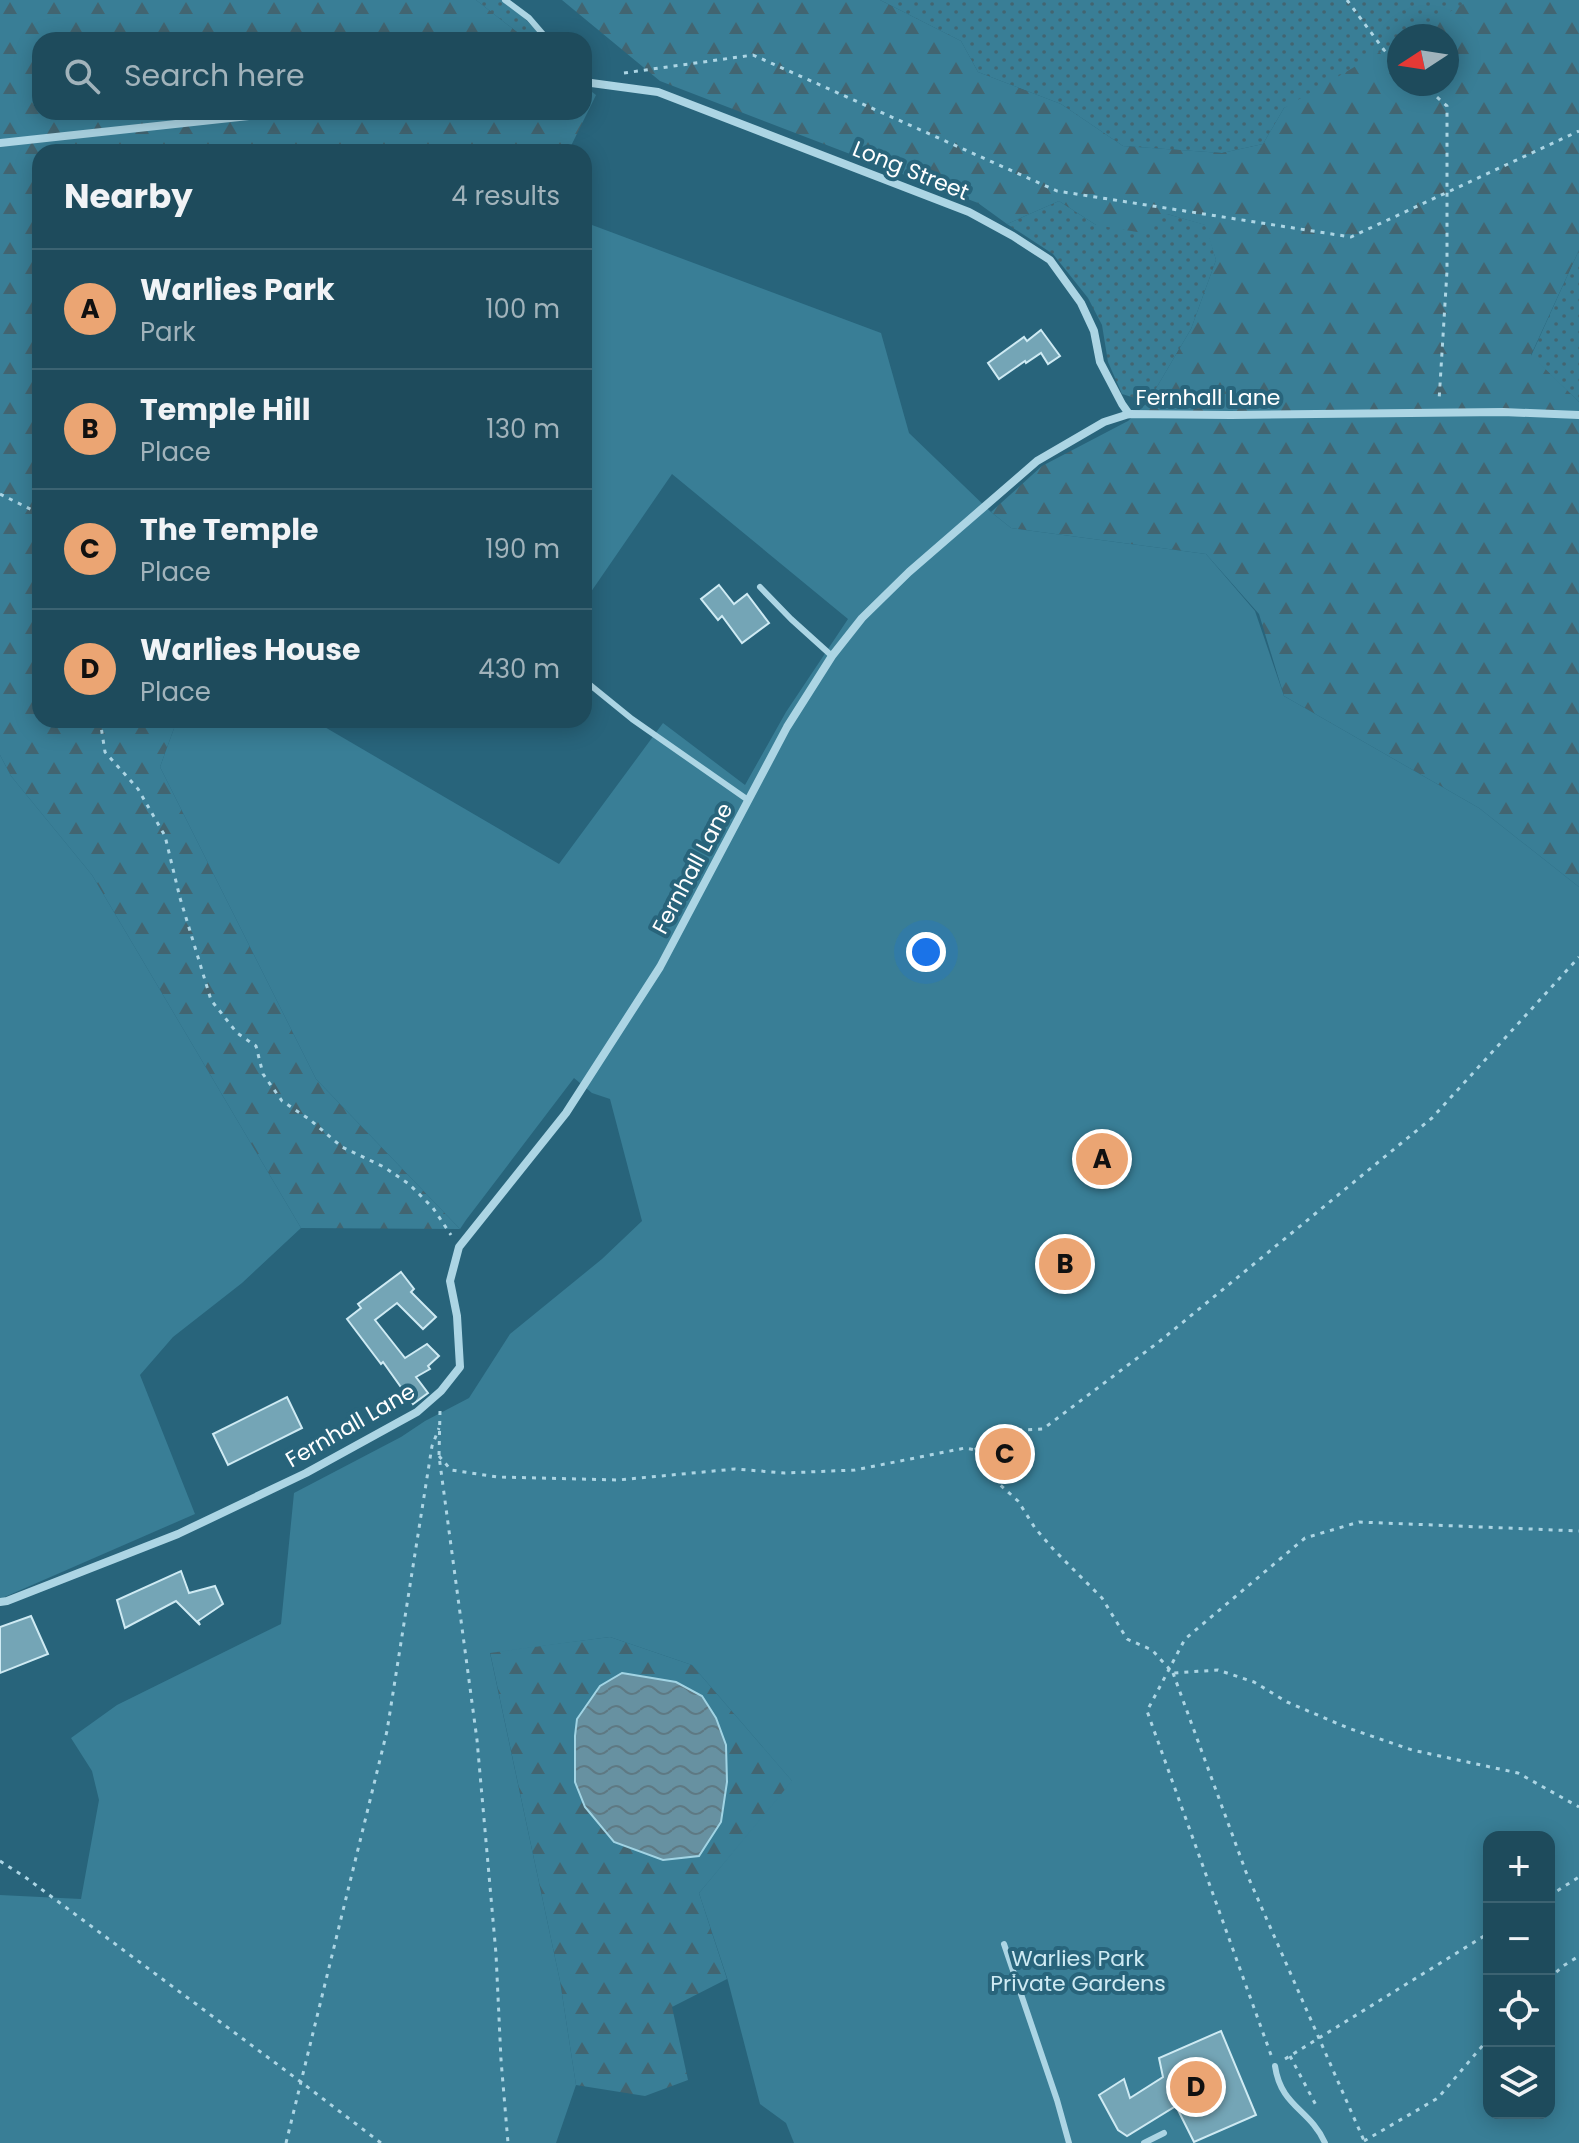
<!DOCTYPE html>
<html lang="en">
<head>
<meta charset="utf-8">
<style>
	body { margin:0; font-family:Poppins,sans-serif; background:#2b5565; color:#f1f3f6 }
	.controls { position:absolute; right:24px; bottom:24px; display:grid; overflow:hidden; border-radius:16px; box-shadow:0 4px 20px #0003 }
	.controls button { width:72px; height:72px; display:grid; place-items:center; padding:0; border:0; border-bottom:2px solid #3c6372; background:#1e4b5c; color:#f1f3f6; font:40px sans-serif }
	.compass { position:absolute; left:1387px; top:24px; width:72px; height:72px; border-radius:50%; background:#1e4b5c; box-shadow:0 4px 20px #0003; rotate:258deg }
	.you { position:absolute; left:926px; top:952px; width:28px; height:28px; margin:-20px; border:6px solid #fff; border-radius:50%; background:#1a73e8; box-shadow:0 0 0 12px #1a73e833 }
	.badge { display:grid; place-items:center; width:52px; height:52px; border-radius:50%; background:#eba573; color:#111; font-size:26px; font-weight:700 }
	.pin { position:absolute; translate:-50% -50%; border:4px solid #fff; box-shadow:0 2px 8px #0006 }
	.list { margin:0; padding:0; list-style:none }
	h2 { display:flex; justify-content:space-between; align-items:center; height:104px; margin:0; padding:0 32px; font-size:34px }
	h2 small { font-size:26px; font-weight:400; color:#a1b3bb }
	.list li { display:grid; grid-template-columns:52px 1fr auto; gap:24px; align-items:center; box-sizing:border-box; height:120px; padding:0 32px; border-top:2px solid #3c6372 }
	.list b { display:block; font-size:30px; white-space:nowrap }
	.list p { margin:0; font-size:26px; white-space:nowrap; color:#a1b3bb }
	.list em { font-size:26px; font-style:normal; color:#a1b3bb }
	.icon { flex:none; width:44px; height:44px; fill:none; stroke:currentColor; stroke-width:2; stroke-linecap:round; stroke-linejoin:round }
	.map { position:relative; flex:none; width:1579px; height:2143px; overflow:hidden }
	.search { position:absolute; background:#1e4b5c; box-shadow:0 4px 20px #0003; left:32px; top:32px; width:560px; height:88px; display:flex; align-items:center; gap:20px; box-sizing:border-box; padding:0 28px; border-radius:24px; color:#a1b3bb; font-size:30px }
	.panel { position:absolute; background:#1e4b5c; box-shadow:0 4px 20px #0003; left:32px; top:144px; width:560px; height:584px; border-radius:24px }
	.map>svg:first-child { display:block }
	.grass { fill:url(#grass-dots) }
	.forest { fill:url(#forest-firs) }
	.green { fill:#397e96; fill-rule:evenodd }
	.water { fill:url(#water-waves); stroke:#a1d4e4; stroke-width:2 }
	.building { fill:#74a5b6; stroke:#ceeaf3; stroke-width:2 }
	.lines { fill:none; stroke-linecap:round; stroke-linejoin:round }
	.path { stroke:#acd5e4; stroke-width:3; stroke-dasharray:4 6; stroke-linecap:butt }
	.lane { stroke:#acd5e4; stroke-width:6 }
	.street { stroke:#acd5e4; stroke-width:8 }
	.labels { text-anchor:middle; stroke-width:8; stroke-linejoin:round; paint-order:stroke }
	.street-label { font-size:22px; fill:#fff; stroke:#28647b }
	.park-label { font-size:22px; fill:#ceeaf3; stroke:#28647b }
</style>
</head>
<body>
<div class="map">
<svg width="1579" height="2143" viewBox="0 0 1579 2143">
	<defs>
		<pattern id="grass-dots" width="8" height="8" patternUnits="userSpaceOnUse" patternTransform="scale(2)"><rect width="8" height="8" fill="#397e96"/><path d="M2 2h.1M6 6h.1" fill="none" stroke="#426571" stroke-width="1.8" stroke-linecap="round"/></pattern>
		<pattern id="forest-firs" width="22" height="20" patternUnits="userSpaceOnUse" patternTransform="scale(2)"><rect width="22" height="20" fill="#397e96"/><path d="M5 1l3.5 6h-7zM16 11l3.5 6h-7z" fill="#426571"/></pattern>
		<pattern id="water-waves" width="16" height="10" patternUnits="userSpaceOnUse" patternTransform="scale(2)"><rect width="16" height="10" fill="#6791a1"/><path d="M0 5q4-4 8 0t8 0" fill="none" stroke="#5e7983"/></pattern>
	</defs>
	<rect width="100%" height="100%" fill="#28647b"/>
	<g class="grass">
		<polygon points="476,0 507,0 545,40 527,40"/>
		<polygon points="880,0 1531,0 1447,36 1399,36 1399,58 1284,108 1263,144 1222,153 1123,146 1061,104 978,72 961,41"/>
		<polygon points="1059,201 1096,225 1167,214 1206,225 1216,260 1191,329 1148,402 1122,394 1108,362 1102,325 1088,298 1053,254 1007,224"/>
		<polygon points="1579,250 1579,402 1531,356"/>
	</g>
	<g class="forest">
		<polygon points="0,0 476,0 527,40 40,40 40,112 584,112 584,86 596,95 568,152 40,152 40,720 177,720 160,767 316,1079 460,1229 301,1228 92,875 11,776 0,755"/>
		<polygon points="562,0 880,0 961,41 978,72 1061,104 1123,146 1222,153 1263,144 1284,108 1399,41 1399,84 1447,84 1447,36 1408,36 1470,0 1579,0 1579,250 1531,355 1579,402 1579,887 1479,808 1284,696 1259,614 1206,554 1011,528 991,512 1042,466 1128,421 1148,402 1191,329 1216,260 1205,225 1167,214 1143,233 1096,225 1059,201 1007,224 978,203 660,81"/>
		<polygon points="610,1637 692,1665 793,1782 699,1893 727,1979 672,2007 688,2080 645,2096 576,2085 560,1981 490,1652"/>
	</g>
	<g class="green">
		<path d="M 584,222 L 881,333 L 909,433 L 991,512 L 1011,528 L 1206,554 L 1255,611 L 1284,696 L 1479,808 L 1579,887 L 1579,2143 L 794,2143 L 786,2123 L 760,2104 L 728,1981 L 699,1893 L 792,1781 L 692,1665 L 610,1637 L 490,1653 L 560,1981 L 576,2085 L 556,2143 L 0,2143 L 0,1895 L 81,1899 L 99,1800 L 92,1771 L 71,1738 L 117,1705 L 281,1624 L 294,1493 L 401,1437 L 425,1421 L 469,1398 L 510,1334 L 602,1259 L 642,1221 L 610,1099 L 592,1093 L 574,1078 L 466,1220 L 460,1229 L 316,1079 L 160,767 L 177,720 L 320,720 L 323,726 L 559,864 L 663,723 L 745,785 L 786,712 L 848,619 L 672,474 L 584,602 ZM 1489,1837 L 1549,1837 L 1549,2113 L 1489,2113 Z"/>
		<polygon points="0,755 11,776 92,875 301,1228 242,1283 173,1337 140,1375 195,1514 0,1599"/>
	</g>
	<polygon class="water" points="622,1673 676,1682 702,1696 716,1718 726,1745 727,1782 721,1822 699,1856 663,1860 614,1842 585,1807 575,1782 575,1736 577,1719 600,1686"/>
	<g class="building">
		<polygon points="1041,330 1060,356 1048,364 1041,353 1026,363 1025,361 999,379 988,363 1024,337 1027,341"/>
		<polygon points="719,585 734,604 747,594 769,623 742,643 722,616 718,620 701,599"/>
		<polygon points="401,1272 414,1289 411,1292 436,1317 423,1329 397,1303 375,1320 405,1358 427,1344 439,1356 428,1366 430,1369 416,1377 428,1393 413,1404 383,1362 381,1364 347,1319 361,1308 358,1304"/>
		<polygon points="287,1397 302,1428 228,1465 213,1434"/>
		<polygon points="181,1571 189,1593 215,1586 223,1604 198,1621 200,1625 176,1601 125,1628 117,1600"/>
		<polygon points="31,1616 48,1654 0,1673 0,1627"/>
		<polygon points="1221,2031 1256,2115 1194,2142 1176,2106 1127,2136 1118,2130 1099,2095 1124,2079 1130,2098 1163,2077 1159,2058"/>
	</g>
	<g class="lines">
		<g class="path">
			<polyline points="1347,0 1384,50 1399,64"/>
			<polyline points="624,73 753,55 1057,191 1351,237 1579,131"/>
			<polyline points="1422,84 1447,106 1447,271 1439,401"/>
			<polyline points="0,494 40,514"/>
			<polyline points="100,720 105,752 138,789 165,836 180,898 211,1000 237,1033 256,1046 263,1074 282,1101 309,1119 342,1147 384,1167 409,1184 433,1208 451,1235"/>
			<polyline points="440,1411 439,1456 477,1740 496,1954 501,2060 508,2143"/>
			<polyline points="975,1450 998,1431 1043,1429 1160,1341 1432,1118 1579,957"/>
			<polyline points="439,1456 451,1470 497,1477 618,1480 735,1469 785,1473 855,1470 965,1448 975,1450 996,1481 1018,1501 1035,1528 1054,1550 1102,1598 1127,1639 1152,1650 1173,1673 1218,1670 1254,1682 1287,1702 1348,1728 1412,1750 1518,1773 1579,1807"/>
			<polyline points="1173,1673 1246,1872 1365,2143"/>
			<polyline points="0,1861 25,1877 301,2082 381,2143"/>
			<polyline points="1549,1896 1579,1877"/>
			<polyline points="1549,1979 1563,1966 1579,1956"/>
			<polyline points="1271,2055 1147,1711 1185,1639 1305,1538 1359,1522 1579,1531"/>
			<polyline points="1290,2056 1318,2109"/>
			<polyline points="1285,2059 1489,1933"/>
			<polyline points="1364,2141 1438,2098 1489,2038"/>
			<polyline points="286,2143 387,1731 432,1446 439,1428"/>
		</g>
		<g class="lane">
			<polyline points="505,0 529,18 548,40"/>
			<polyline points="760,587 791,619 832,656"/>
			<polyline points="584,680 632,719 748,800"/>
			<polyline points="1004,1944 1057,2100 1069,2143"/>
			<path d="M 1275,2066 C 1281,2107 1310,2109 1325,2143"/>
			<polyline points="1144,2143 1164,2133"/>
		</g>
		<g class="street">
			<polyline points="584,82 658,92 969,212 1013,236 1050,260 1081,303 1094,331 1100,362 1122,404 1129,414"/>
			<polyline points="0,143 286,112"/>
			<polyline points="0,1602 7,1601 178,1534 306,1473 417,1412 441,1391 460,1367 457,1316 450,1281 459,1247 566,1113 660,967 787,727 832,656 862,618 909,572 1037,461 1104,422 1129,414 1231,415 1503,412 1579,415"/>
		</g>
	</g>
	<g class="labels">
		<g class="street-label">
			<text transform="translate(911 170) rotate(22)" y="8">Long Street</text>
			<text x="1208" y="405">Fernhall Lane</text>
			<text transform="translate(692 868) rotate(-62)" y="8">Fernhall Lane</text>
			<text transform="translate(350 1425) rotate(-30)" y="8">Fernhall Lane</text>
		</g>
		<g class="park-label">
			<text x="1078" y="1966">Warlies Park<tspan x="1078" dy="25">Private Gardens</tspan></text>
		</g>
	</g>
</svg>
<div class="controls">
<button>+</button>
<button>−</button>
<button><svg class="icon" aria-label="locate" viewBox="0 0 24 24"><circle cx="12" cy="12" r="6"/><path d="M12 2v4M12 18v4M2 12h4M18 12h4"/></svg></button>
<button><svg class="icon" aria-label="layers" viewBox="0 0 24 24"><path d="M12 4l9 5-9 5-9-5zM3 14l9 5 9-5"/></svg></button>
</div>
<svg class="compass" viewBox="-18 -18 36 36"><path d="M0-13l5 13h-10z" fill="#e53935"/><path d="M0 13l5-13h-10z" fill="#a1b3bb"/></svg>
<div class="you"></div>
<div class="pin badge" style="left:1102px;top:1159px">A</div>
<div class="pin badge" style="left:1065px;top:1264px">B</div>
<div class="pin badge" style="left:1005px;top:1454px">C</div>
<div class="pin badge" style="left:1196px;top:2087px">D</div>
<div class="search"><svg class="icon" aria-label="search" viewBox="0 0 24 24"><circle cx="10" cy="10" r="6"/><path d="M15 15l6 6"/></svg>Search here</div>
<section class="panel">
<h2>Nearby<small>4 results</small></h2>
<ul class="list">
<li><span class="badge">A</span><div><b>Warlies Park</b><p>Park</p></div><em>100 m</em></li>
<li><span class="badge">B</span><div><b>Temple Hill</b><p>Place</p></div><em>130 m</em></li>
<li><span class="badge">C</span><div><b>The Temple</b><p>Place</p></div><em>190 m</em></li>
<li><span class="badge">D</span><div><b>Warlies House</b><p>Place</p></div><em>430 m</em></li>
</ul>
</section>
</div>
</body>
</html>
